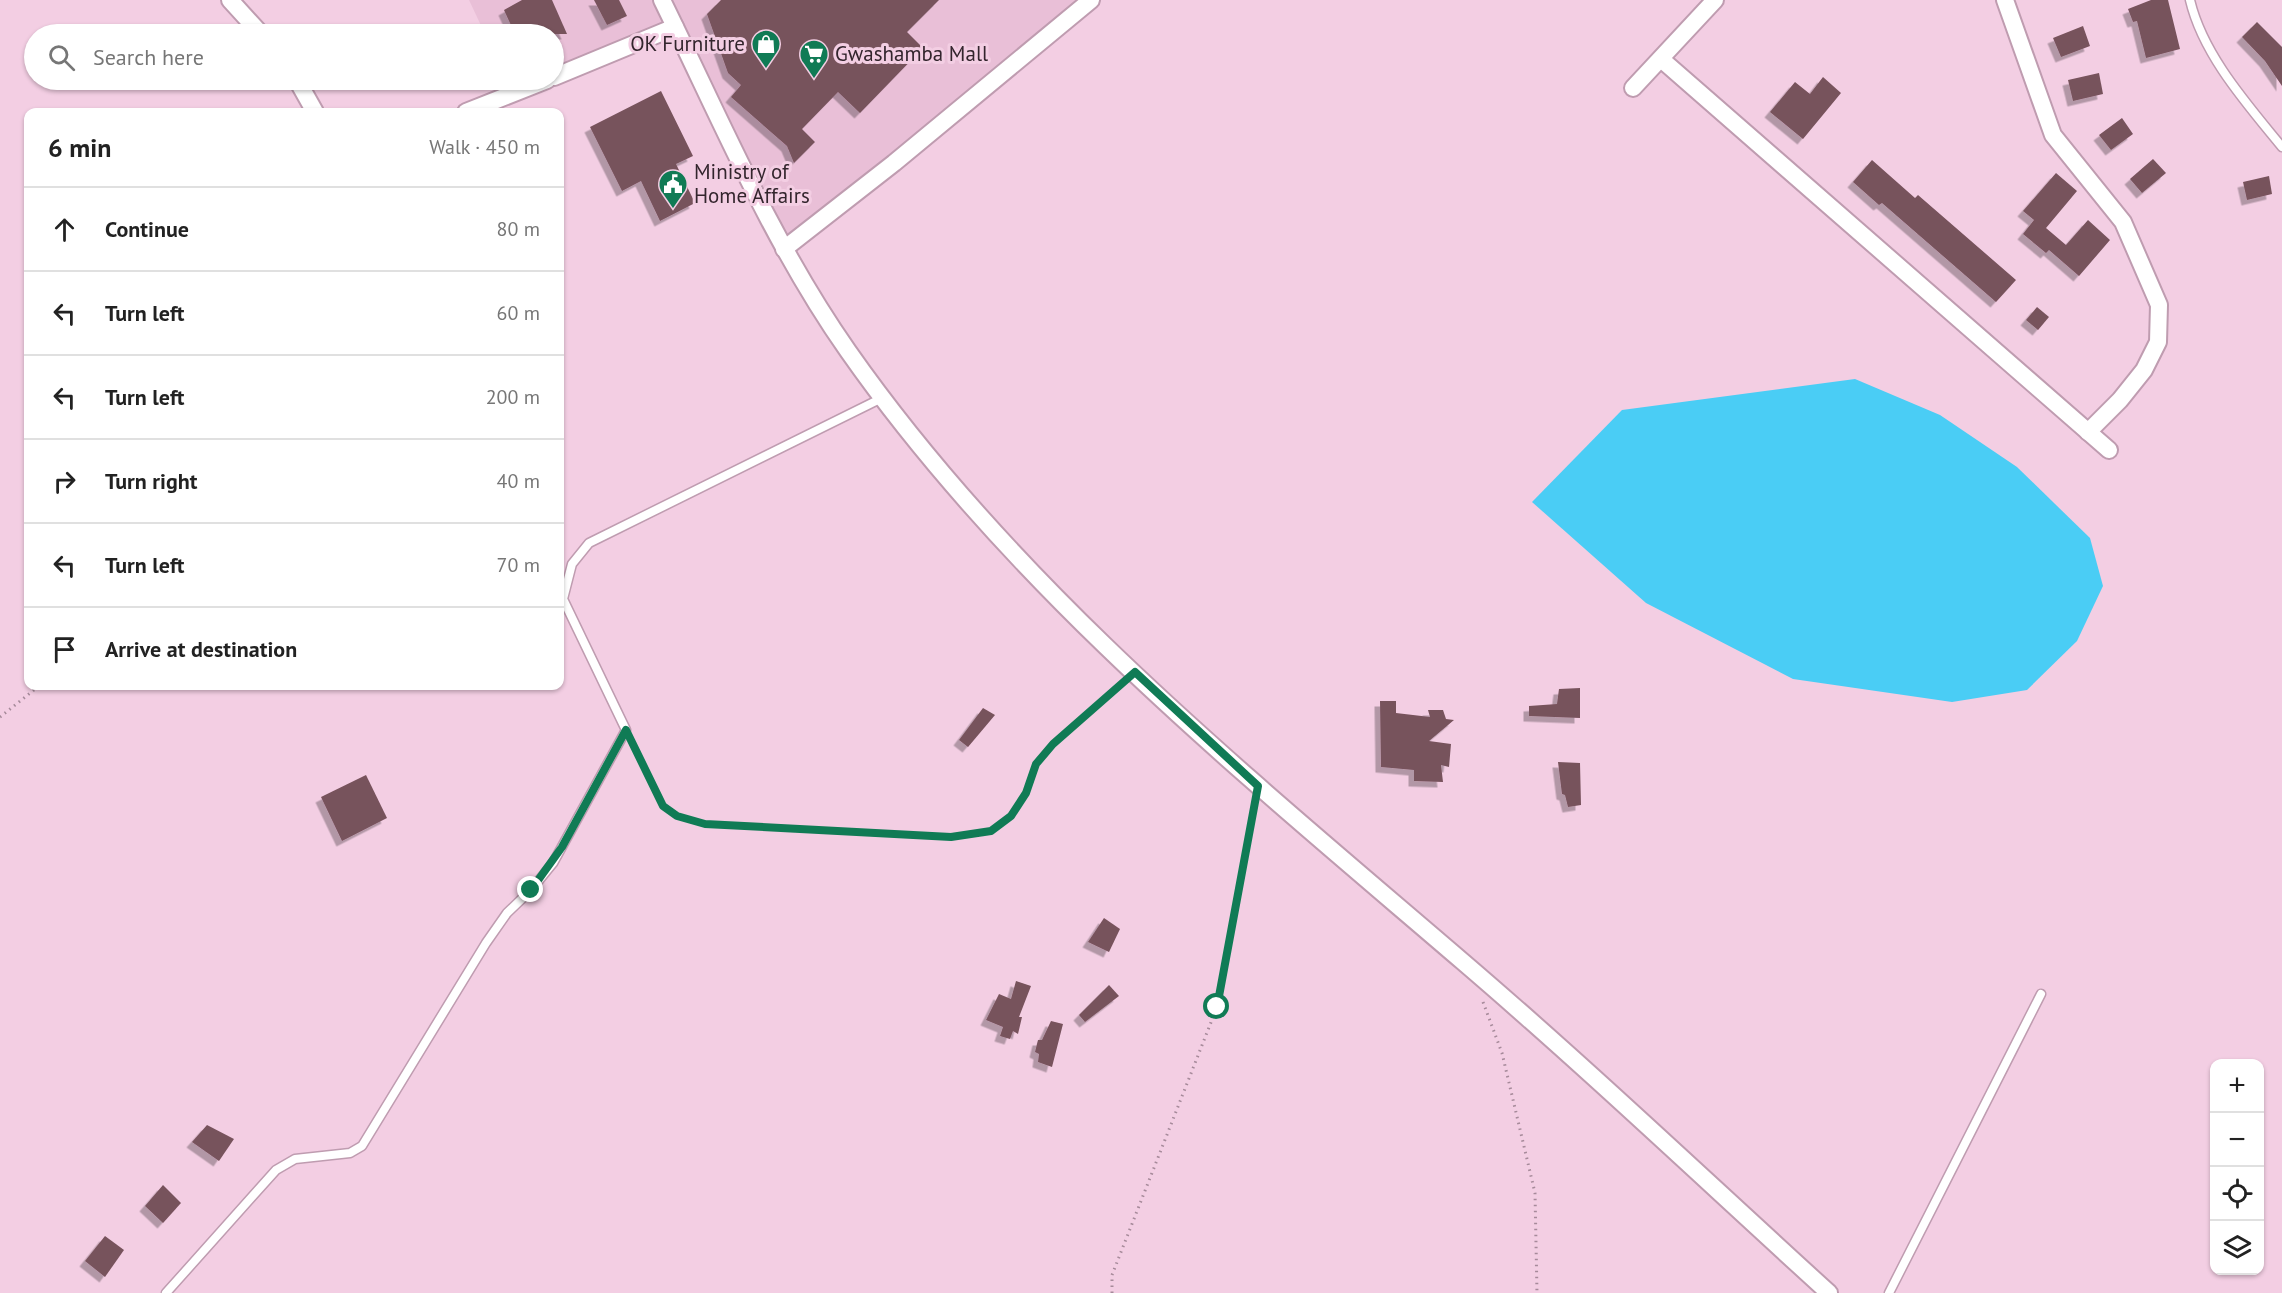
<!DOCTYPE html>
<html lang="en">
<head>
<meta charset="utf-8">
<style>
	body { margin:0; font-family:"PT Sans",sans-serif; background:#f6f6f6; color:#222 }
	.controls { position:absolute; right:18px; bottom:18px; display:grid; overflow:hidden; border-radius:12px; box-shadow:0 2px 4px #0004 }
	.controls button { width:54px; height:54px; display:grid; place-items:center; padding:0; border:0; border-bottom:2px solid #e0e0e0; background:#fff; color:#222; font:30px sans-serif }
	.stop { position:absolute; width:18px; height:18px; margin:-14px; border:4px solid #107b55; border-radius:50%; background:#fff }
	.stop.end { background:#107b55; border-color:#fff; box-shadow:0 2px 6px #0008 }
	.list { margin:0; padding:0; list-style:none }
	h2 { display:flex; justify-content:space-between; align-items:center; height:78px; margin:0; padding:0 24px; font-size:26px }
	h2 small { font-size:20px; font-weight:400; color:#767676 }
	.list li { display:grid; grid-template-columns:39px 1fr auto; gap:18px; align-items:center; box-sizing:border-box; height:84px; padding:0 24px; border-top:2px solid #e0e0e0 }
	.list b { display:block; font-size:22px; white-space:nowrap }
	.list em { font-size:20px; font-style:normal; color:#767676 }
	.icon { flex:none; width:33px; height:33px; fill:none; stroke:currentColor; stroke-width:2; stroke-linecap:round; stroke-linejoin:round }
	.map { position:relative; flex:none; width:2282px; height:1293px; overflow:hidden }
	.search { position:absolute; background:#fff; box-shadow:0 2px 4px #0004; left:24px; top:24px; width:540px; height:66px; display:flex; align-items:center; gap:15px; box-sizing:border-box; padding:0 21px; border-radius:33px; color:#767676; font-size:22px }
	.panel { position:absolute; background:#fff; box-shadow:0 2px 4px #0004; left:24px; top:108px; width:540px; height:582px; border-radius:12px }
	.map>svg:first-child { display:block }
	.built { fill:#e9bfd7 }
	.water { fill:#4acdf5 }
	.building { fill:#77525c; filter:url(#shadow) }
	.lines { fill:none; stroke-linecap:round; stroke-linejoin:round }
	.service-casing { stroke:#bf9cb0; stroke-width:11 }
	.minor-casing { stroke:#bf9cb0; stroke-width:20 }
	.path { stroke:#a68a9a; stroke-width:3; stroke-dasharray:1.5 4.5; stroke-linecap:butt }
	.service { stroke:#fff; stroke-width:8 }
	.minor { stroke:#fff; stroke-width:16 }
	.route { stroke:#107b55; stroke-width:8 }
	.labels { text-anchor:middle; stroke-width:6; stroke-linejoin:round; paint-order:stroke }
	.poi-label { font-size:21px; fill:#33252d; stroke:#f3cee3; text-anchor:start }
</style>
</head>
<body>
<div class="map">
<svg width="2282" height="1293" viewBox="0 0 2282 1293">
	<defs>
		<filter id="shadow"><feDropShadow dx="-5.5" dy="5.5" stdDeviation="0" flood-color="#0004"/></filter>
	</defs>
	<rect width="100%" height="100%" fill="#f3cee3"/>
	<polygon class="built" points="469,0 1091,0 784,249 675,27 554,77 554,34 485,34"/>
	<polygon class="water" points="1855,379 1940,415 2017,467 2090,538 2103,586 2077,641 2027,690 1952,702 1793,679 1646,603 1532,502 1622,410"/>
	<g class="building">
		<polygon points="522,0 552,0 567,34 515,34 504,10"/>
		<polygon points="594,0 619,0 627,16 607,25"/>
		<polygon points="721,0 939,0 907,32 923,48 860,113 838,92 802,129 815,142 794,163 787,146 731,97 741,85 728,73 707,14"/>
		<polygon points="2151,0 2168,0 2180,49 2146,58 2137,21 2133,22 2128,9"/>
		<polygon points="2257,22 2282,47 2282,86 2265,61 2242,37"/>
		<polygon points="2083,26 2090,46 2061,57 2053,38"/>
		<polygon points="2099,73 2103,94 2073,101 2068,80"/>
		<polygon points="1823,77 1841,93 1803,139 1770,112 1795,82 1810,94"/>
		<polygon points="661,91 693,156 676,164 695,203 660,221 641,181 622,191 590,127"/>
		<polygon points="2122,118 2133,134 2111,150 2099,135"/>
		<polygon points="2153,159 2166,173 2142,193 2130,179"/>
		<polygon points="1872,160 1915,198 1918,195 2016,280 1996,302 1882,203 1879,205 1853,182"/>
		<polygon points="2056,173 2077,191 2046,228 2066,245 2088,220 2110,240 2079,276 2049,250 2046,253 2023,234 2034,220 2023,211"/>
		<polygon points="2269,176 2272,194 2247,200 2243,182"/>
		<polygon points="2037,307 2049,317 2038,330 2026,320"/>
		<polygon points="1580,688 1580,718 1529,716 1529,706 1557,704 1559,689"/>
		<polygon points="1380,701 1396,701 1396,713 1430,717 1428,710 1443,710 1446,719 1454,720 1429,741 1451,744 1449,767 1441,765 1443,782 1414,781 1414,770 1381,767"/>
		<polygon points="983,708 995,715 968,747 959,740"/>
		<polygon points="1558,762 1580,763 1581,805 1568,807 1565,795 1562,794"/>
		<polygon points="366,775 387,818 342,841 321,797"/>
		<polygon points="1104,918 1120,929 1109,952 1088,942"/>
		<polygon points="1016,981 1031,986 1019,1017 1022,1017 1018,1034 1013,1031 1010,1039 1000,1036 1003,1027 986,1020 999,994 1011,999"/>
		<polygon points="1109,985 1119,996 1085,1022 1079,1015"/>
		<polygon points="1051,1021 1063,1024 1052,1067 1038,1062 1039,1054 1035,1052 1038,1040 1042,1040"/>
		<polygon points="207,1125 234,1139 219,1161 192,1142"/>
		<polygon points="163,1185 181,1203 163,1223 145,1206"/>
		<polygon points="105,1236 124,1250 105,1277 85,1261"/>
	</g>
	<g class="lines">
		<g class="service-casing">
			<g id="service">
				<path d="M 2190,0 C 2203,55 2247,104 2282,147"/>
				<polyline points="166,1293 276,1170 295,1159 350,1153 362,1146 486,943 507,913 531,890 553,863 626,730 563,599 572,564 589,543 882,398"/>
				<polyline points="1889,1293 2041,994"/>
			</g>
		</g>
		<g class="minor-casing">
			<g id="minor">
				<polyline points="230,0 261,34"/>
				<path d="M 662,0 C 720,118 772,243 848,351 C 1014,588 1244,774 1462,961 C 1587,1068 1707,1182 1829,1293"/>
				<polyline points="2005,0 2053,135 2123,222 2159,305 2158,342 2144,370 2120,400 2088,432"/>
				<polyline points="1661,59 2109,450"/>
				<polyline points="554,77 675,27"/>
				<polyline points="297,80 315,112"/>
				<polyline points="1633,88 1715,0"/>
				<polyline points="466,112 547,80"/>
				<polyline points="784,249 894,163 1091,0"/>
			</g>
		</g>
		<g class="path">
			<polyline points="0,717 39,686"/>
			<polyline points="633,745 663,805 677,816 705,824 951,837 991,831 1011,815 1026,793 1036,764 1053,744 1123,684"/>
			<polyline points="1483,1002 1502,1053 1535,1193 1537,1293"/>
			<polyline points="1112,1293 1112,1275 1217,1007 1254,805"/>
		</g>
		<use href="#service" class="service"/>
		<use href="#minor" class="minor"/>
	</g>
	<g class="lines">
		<polyline class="route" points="531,890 562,847 626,730 663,806 677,816 705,824 951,837 991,831 1011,816 1026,793 1036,764 1053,744 1135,672 1258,786 1217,1007"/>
	</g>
	<defs>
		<g id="shop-pin" transform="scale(1.5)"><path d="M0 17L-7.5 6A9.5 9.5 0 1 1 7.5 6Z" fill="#107b55" stroke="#f3cee3"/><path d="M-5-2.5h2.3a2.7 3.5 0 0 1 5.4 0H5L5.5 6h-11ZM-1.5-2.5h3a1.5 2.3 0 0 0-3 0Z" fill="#fff"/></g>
		<g id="supermarket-pin" transform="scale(1.5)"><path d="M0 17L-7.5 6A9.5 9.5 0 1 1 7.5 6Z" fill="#107b55" stroke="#f3cee3"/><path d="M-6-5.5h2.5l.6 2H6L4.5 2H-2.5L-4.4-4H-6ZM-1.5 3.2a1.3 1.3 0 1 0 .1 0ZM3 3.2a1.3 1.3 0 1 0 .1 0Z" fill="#fff"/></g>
		<g id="civic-pin" transform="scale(1.5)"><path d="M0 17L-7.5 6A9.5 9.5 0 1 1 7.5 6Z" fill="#107b55" stroke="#f3cee3"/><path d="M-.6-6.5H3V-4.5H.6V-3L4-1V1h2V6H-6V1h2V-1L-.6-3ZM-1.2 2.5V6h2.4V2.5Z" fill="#fff"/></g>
	</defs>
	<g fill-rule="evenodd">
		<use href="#shop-pin" x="766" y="44"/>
		<use href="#supermarket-pin" x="814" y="54"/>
		<use href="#civic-pin" x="673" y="184"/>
	</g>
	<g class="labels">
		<g class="poi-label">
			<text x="745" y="51" text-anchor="end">OK Furniture</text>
			<text x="835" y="61">Gwashamba Mall</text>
			<text x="694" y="179">Ministry of<tspan x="694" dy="24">Home Affairs</tspan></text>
		</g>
	</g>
</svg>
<div class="controls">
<button>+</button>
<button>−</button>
<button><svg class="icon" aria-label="locate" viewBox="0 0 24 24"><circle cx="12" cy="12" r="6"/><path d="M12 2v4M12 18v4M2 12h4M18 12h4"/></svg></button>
<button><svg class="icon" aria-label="layers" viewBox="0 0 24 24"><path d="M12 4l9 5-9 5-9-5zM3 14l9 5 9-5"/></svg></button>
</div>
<div class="stop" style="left:1217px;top:1007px"></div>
<div class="stop end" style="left:531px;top:890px"></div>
<div class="search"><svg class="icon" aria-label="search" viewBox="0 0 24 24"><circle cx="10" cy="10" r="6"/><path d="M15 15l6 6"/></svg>Search here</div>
<section class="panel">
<h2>6 min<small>Walk · 450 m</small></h2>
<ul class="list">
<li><svg class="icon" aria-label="ahead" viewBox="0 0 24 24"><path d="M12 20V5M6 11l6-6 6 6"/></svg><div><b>Continue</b></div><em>80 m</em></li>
<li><svg class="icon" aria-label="left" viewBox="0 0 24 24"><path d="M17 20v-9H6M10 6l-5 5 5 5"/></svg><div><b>Turn left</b></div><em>60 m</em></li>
<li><svg class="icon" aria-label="left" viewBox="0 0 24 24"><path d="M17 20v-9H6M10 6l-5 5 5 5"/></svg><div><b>Turn left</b></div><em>200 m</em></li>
<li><svg class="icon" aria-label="right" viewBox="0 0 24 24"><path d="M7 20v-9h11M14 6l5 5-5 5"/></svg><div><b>Turn right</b></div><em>40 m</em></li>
<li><svg class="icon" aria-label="left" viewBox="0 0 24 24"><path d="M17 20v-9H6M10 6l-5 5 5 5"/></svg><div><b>Turn left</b></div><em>70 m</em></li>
<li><svg class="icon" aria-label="arrive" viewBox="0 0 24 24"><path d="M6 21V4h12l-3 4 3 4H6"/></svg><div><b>Arrive at destination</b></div></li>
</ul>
</section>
</div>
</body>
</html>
